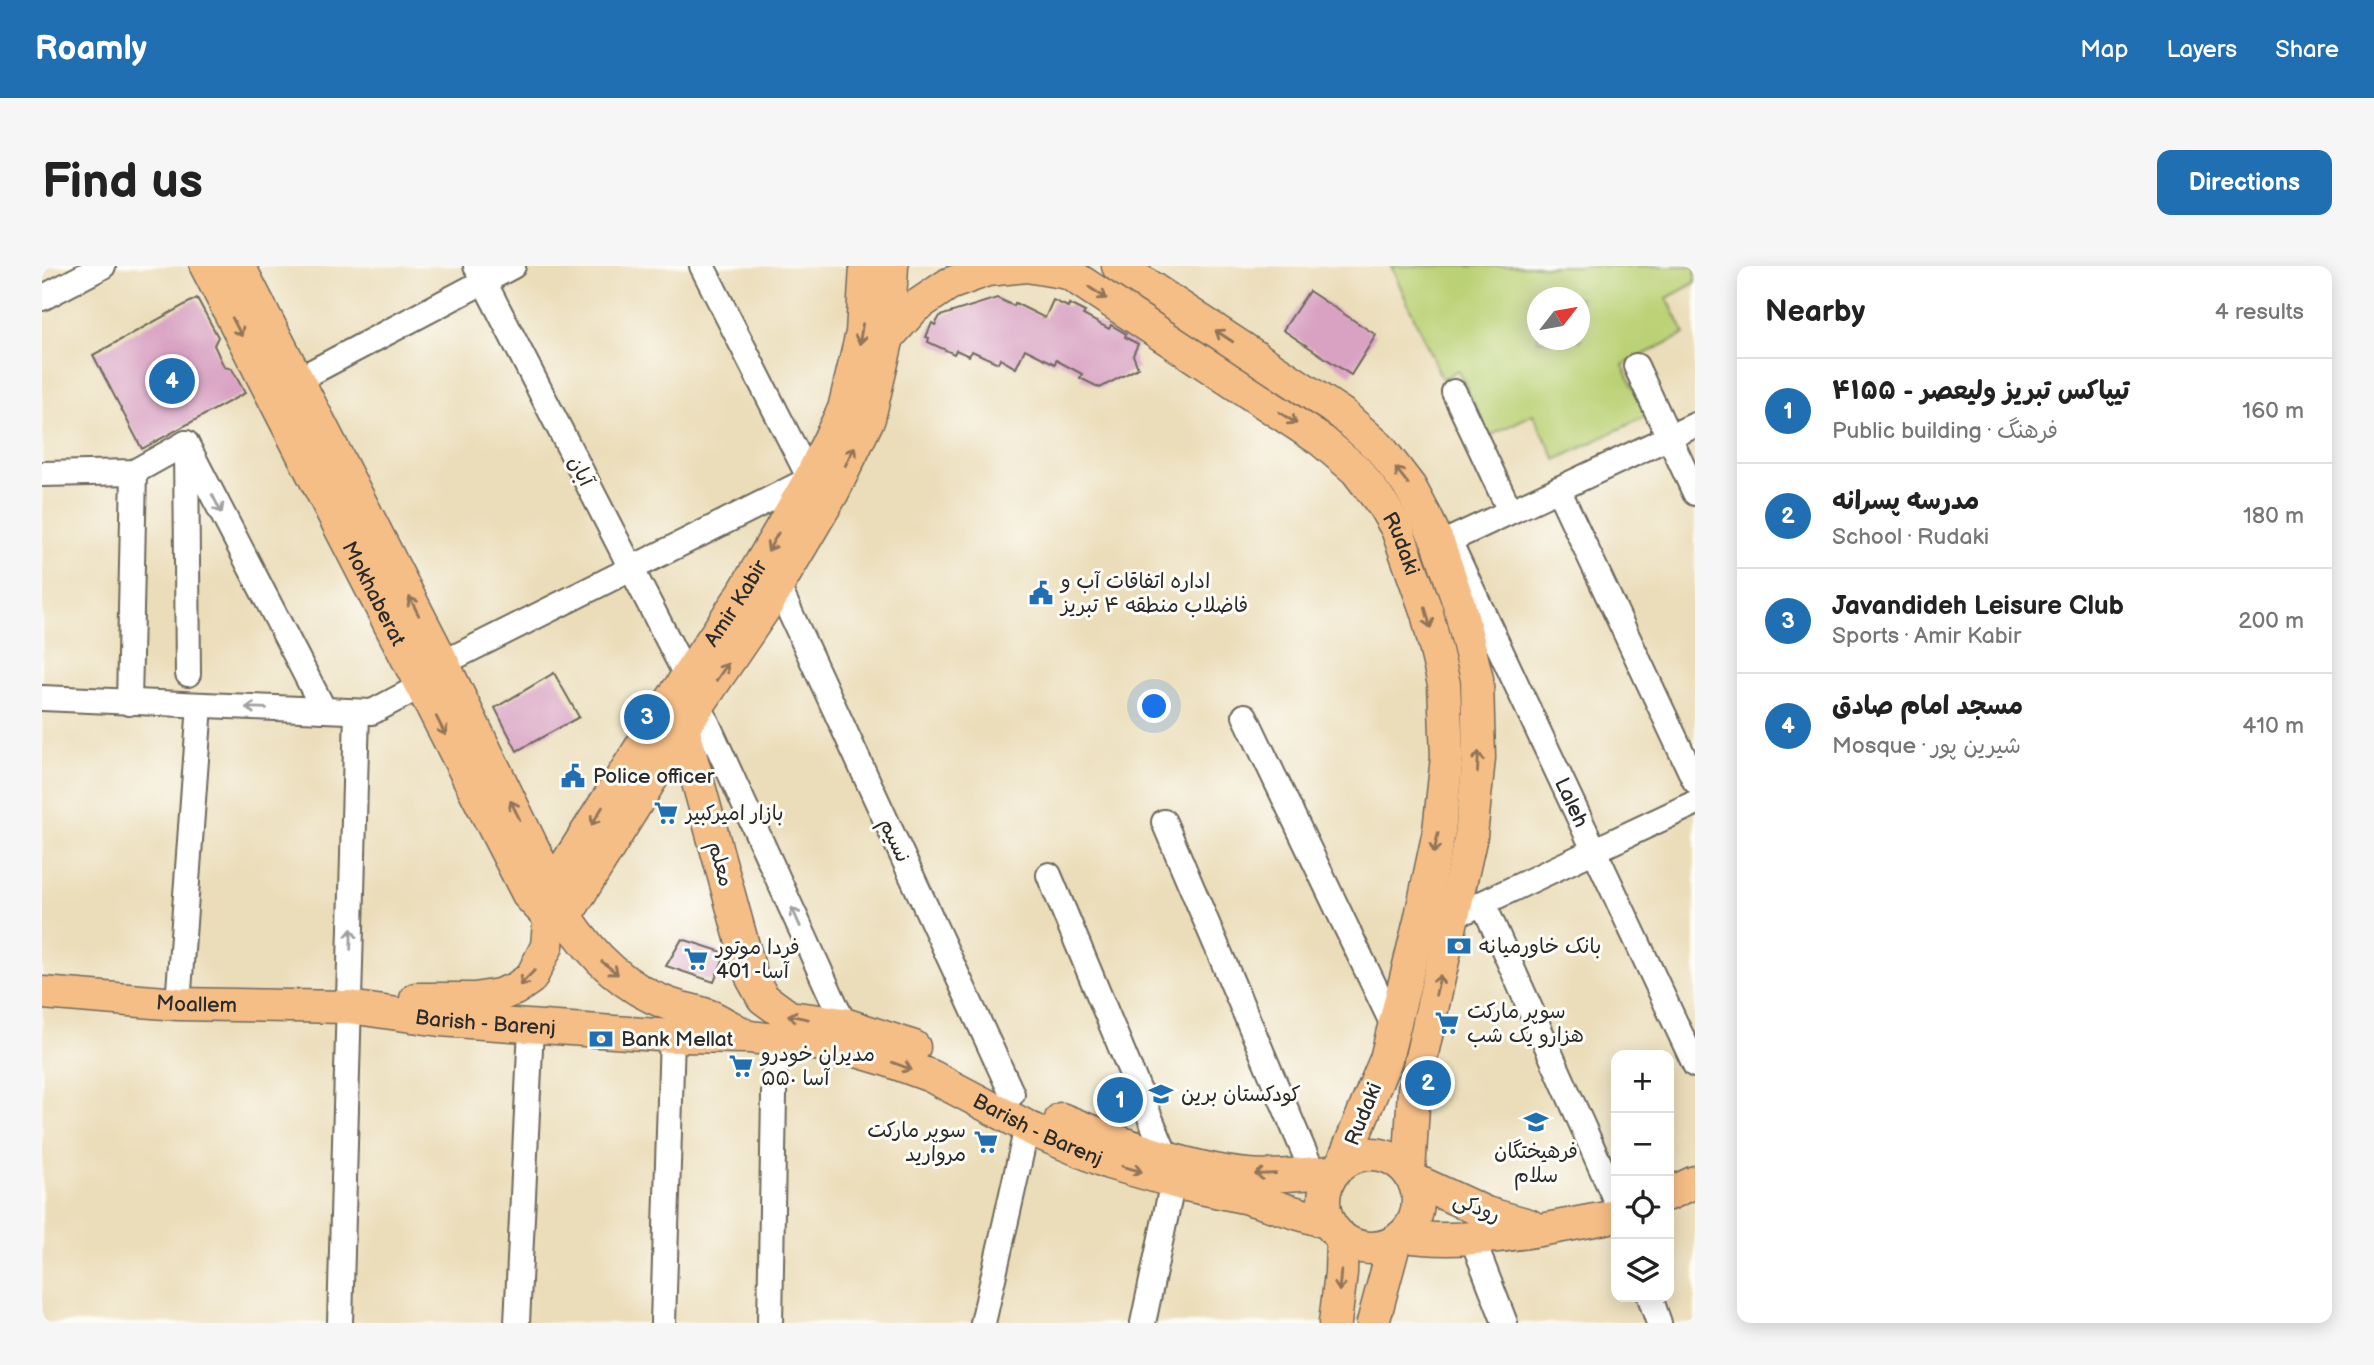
<!DOCTYPE html>
<html lang="en">
<head>
<meta charset="utf-8">
<style>
	body { margin:0; font-family:"Balsamiq Sans","Playpen Sans Arabic",sans-serif; background:#f6f6f6; color:#222 }
	.controls { position:absolute; right:21px; bottom:21px; display:grid; overflow:hidden; border-radius:14px; box-shadow:0 4px 18px #0003 }
	.controls button { width:63px; height:63px; display:grid; place-items:center; padding:0; border:0; border-bottom:2px solid #e0e0e0; background:#fff; color:#222; font:35px sans-serif }
	.compass { position:absolute; left:1485px; top:21px; width:63px; height:63px; border-radius:50%; background:#fff; box-shadow:0 4px 18px #0003; rotate:59deg }
	.you { position:absolute; left:1113px; top:441px; width:24px; height:24px; margin:-18px; border:5px solid #fff; border-radius:50%; background:#1a73e8; box-shadow:0 0 0 10px #1a73e833 }
	.badge { display:grid; place-items:center; width:46px; height:46px; border-radius:50%; background:#1f6fb2; color:#fff; font-size:23px; font-weight:700 }
	.pin { position:absolute; translate:-50% -50%; border:4px solid #fff; box-shadow:0 2px 7px #0006 }
	.list { margin:0; padding:0; list-style:none }
	h2 { display:flex; justify-content:space-between; align-items:center; height:91px; margin:0; padding:0 28px; font-size:30px }
	h2 small { font-size:23px; font-weight:400; color:#767676 }
	.list li { display:grid; grid-template-columns:46px 1fr auto; gap:21px; align-items:center; box-sizing:border-box; height:105px; padding:0 28px; border-top:2px solid #e0e0e0 }
	.list b { display:block; font-size:26px; white-space:nowrap }
	.list p { margin:0; font-size:23px; white-space:nowrap; color:#767676 }
	.list em { font-size:23px; font-style:normal; color:#767676 }
	.icon { flex:none; width:38px; height:38px; fill:none; stroke:currentColor; stroke-width:2; stroke-linecap:round; stroke-linejoin:round }
	.map { position:relative; flex:none; width:1653px; height:1057px; overflow:hidden; border-radius:14px }
	header { display:flex; align-items:center; gap:42px; box-sizing:border-box; height:98px; padding:0 35px; background:#1f6fb2; color:#fff }
	header strong { font-size:33px }
	nav { display:flex; gap:38px; margin-inline-start:auto; font-size:24px }
	.intro { display:flex; align-items:center; justify-content:space-between; box-sizing:border-box; height:168px; padding:0 42px }
	h1 { margin:0; font-size:49px }
	.button { padding:18px 32px; border-radius:14px; background:#1f6fb2; color:#fff; font-size:24px; font-weight:700 }
	main { display:flex; gap:42px; padding:0 42px }
	aside { flex:1; background:#fff; border-radius:14px; box-shadow:0 4px 18px #0003 }
	.map>svg:first-child { display:block }
	.green { fill:#bbd176; stroke:#737e50; stroke-width:2; fill-rule:evenodd }
	.building { fill:#d9a2c3 }
	.lines { fill:none; stroke-linecap:round; stroke-linejoin:round }
	.minor-casing { stroke:#6e695d; stroke-width:28 }
	.major-casing { stroke:#6e695d; stroke-width:35 }
	.minor { stroke:#fff; stroke-width:24 }
	.major { stroke:#f6be87; stroke-width:32 }
	.oneway { stroke:#907459 }
	.oneway2 { stroke:#a0a0a0 }
	.labels { text-anchor:middle; stroke-width:6; stroke-linejoin:round; paint-order:stroke }
	.street-label { font-size:21px; fill:#2b2b2b; stroke:#fdfcf7 }
	.poi-label { font-size:21px; fill:#2b2b2b; stroke:#fdfcf7; text-anchor:start }
</style>
</head>
<body>
<header>
<strong>Roamly</strong>
<nav><a>Map</a><a>Layers</a><a>Share</a></nav>
</header>
<div class="intro"><h1>Find us</h1><a class="button">Directions</a></div>
<main>
<div class="map">
<svg width="1653" height="1057" viewBox="0 0 1653 1057">
	<rect width="100%" height="100%" fill="#fdfcf7"/>
	<filter id="ink" filterUnits="userSpaceOnUse"><feTurbulence type="fractalNoise" baseFrequency=".0143" numOctaves="2"/><feDisplacementMap in="SourceGraphic" scale="14" xChannelSelector="R" yChannelSelector="G"/><feConvolveMatrix kernelMatrix="1 2 1 2 8 2 1 2 1" color-interpolation-filters="sRGB"/></filter>
	<filter id="wash" filterUnits="userSpaceOnUse"><feTurbulence type="fractalNoise" baseFrequency=".00686" numOctaves="4" result="noise"/><feDisplacementMap in="SourceGraphic" scale="28" xChannelSelector="R" yChannelSelector="G"/><feGaussianBlur stdDeviation="1.57" result="paint"/><feColorMatrix in="noise" values="0 0 0 0 0 0 0 0 0 0 0 0 0 0 0 0 0 1.4 0 .05"/><feComposite in="paint" operator="in"/></filter>
	<g filter="url(#wash)">
		<rect width="100%" height="100%" fill="#ebddb9"/>
		<path class="green" d="M 1349,0 L 1653,0 L 1653,17 L 1625,32 L 1643,68 L 1581,99 L 1604,150 L 1514,194 L 1491,148 L 1448,170 L 1416,104 L 1400,113 ZM 1496,32 L 1538,32 L 1538,74 L 1496,74 Z"/>
		<g id="blocks">
			<g class="building">
				<polygon points="1267,25 1334,69 1309,109 1241,64"/>
				<polygon points="155,32 176,71 172,79 182,101 190,103 203,127 100,183 51,89"/>
				<polygon points="955,32 972,40 973,37 1003,52 1011,34 1026,41 1027,38 1043,46 1041,49 1067,63 1069,59 1084,68 1083,71 1096,78 1091,89 1096,102 1058,122 1038,112 1040,108 1014,94 1013,98 983,83 974,102 958,93 956,97 930,85 927,90 914,84 912,88 886,76 887,72 884,71 890,57 893,59 898,50"/>
				<polygon points="512,407 537,451 475,485 453,442"/>
				<polygon points="640,673 684,687 672,716 624,700"/>
			</g>
		</g>
	</g>
	<g filter="url(#ink)">
		<use href="#blocks" fill-opacity="0" stroke="#6e695d" stroke-width="2"/>
		<g class="lines">
			<g class="minor-casing">
				<g id="minor">
					<polyline points="434,0 645,411"/>
					<polyline points="660,0 768,213"/>
					<polyline points="0,32 61,0"/>
					<polyline points="1594,100 1653,227"/>
					<polyline points="255,114 471,0"/>
					<polyline points="1412,126 1468,245"/>
					<polyline points="144,177 282,444"/>
					<polyline points="144,181 146,408"/>
					<polyline points="0,208 92,206 144,177"/>
					<polyline points="1516,223 1653,515"/>
					<polyline points="1397,279 1653,159"/>
					<path id="s1" d="M 1410,281 L 1653,799"/>
					<polyline points="736,320 970,828"/>
					<polyline points="401,397 768,213"/>
					<polyline points="0,432 330,446 379,420"/>
					<polyline points="87,437 92,206"/>
					<polyline points="657,439 802,758"/>
					<polyline points="1203,450 1352,761"/>
					<polyline points="1122,556 1271,907"/>
					<polyline points="1007,609 1124,890"/>
					<polyline points="1441,637 1574,935"/>
					<polyline points="1426,644 1653,537"/>
					<polyline points="136,738 158,439"/>
					<polyline points="1430,972 1463,1057"/>
					<polyline points="1608,1031 1617,1057"/>
					<polyline points="298,1057 315,446"/>
					<polyline points="475,1057 489,761"/>
					<polyline points="621,1057 630,770"/>
					<polyline points="728,1057 733,773"/>
					<polyline points="941,1057 985,861"/>
					<polyline points="1101,1057 1131,915"/>
				</g>
			</g>
			<g class="major-casing">
				<g id="major">
					<path id="s2" d="M 164,0 L 487,630 L 506,650"/>
					<path d="M 197,0 L 401,397 L 524,650 C 548,687 581,721 624,737 C 639,743 656,745 670,751 C 680,756 690,762 699,767"/>
					<polyline points="1076,0 1300,148 1338,182 1368,221 1383,249 1397,279 1417,338 1435,413 1437,492 1429,570 1372,823 1367,907"/>
					<path id="s3" d="M 846,71 L 873,41 L 907,18 L 945,4 L 985,0 L 1026,7 L 1280,175 L 1314,204 L 1341,239 L 1355,263 L 1385,347 L 1402,418 L 1405,491 L 1397,565 L 1378,655 L 1344,793 L 1301,896"/>
					<polyline points="641,462 710,712 721,732 747,751 802,758 872,781"/>
					<polyline points="524,650 641,462 722,343 791,226 827,152 846,71 850,0"/>
					<path id="s4" d="M 1,727 L 136,738 L 307,741 L 398,754 L 630,770 L 707,771 L 801,781 L 845,794 L 889,810 L 997,867 L 1067,897 L 1140,918 L 1202,931 L 1287,957"/>
					<path id="s5" d="M 374,733 L 433,733 L 457,729 L 473,723 L 489,712 L 505,680 L 510,621 L 620,448 L 700,329 L 768,213 L 802,143 L 820,67 L 824,0"/>
					<path d="M 1019,853 C 1078,877 1141,902 1205,909 C 1232,912 1263,907 1291,906"/>
					<circle cx="1329" cy="935" r="47"/>
					<polyline points="1370,913 1444,947 1487,959"/>
					<polyline points="1627,928 1653,916"/>
					<path d="M 1360,970 C 1431,980 1504,963 1574,950"/>
					<polyline points="1293,1057 1299,1007 1300,973"/>
					<polyline points="1331,1057 1353,975"/>
				</g>
			</g>
			<use href="#minor" class="minor"/>
			<use href="#major" class="major"/>
		</g>
		<defs><path id="oneway-shaft" d="M-6 0H5M1.5-3L5.5 0L1.5 3" fill="none" stroke-width="1.6" stroke-linecap="round" stroke-linejoin="round" transform="scale(1.75)"/></defs>
		<g class="oneway">
			<use href="#oneway-shaft" transform="translate(1056 27) rotate(33)"/>
			<use href="#oneway-shaft" transform="translate(195 61) rotate(63)"/>
			<use href="#oneway-shaft" transform="translate(819 68) rotate(99)"/>
			<use href="#oneway-shaft" transform="translate(1182 70) rotate(-147)"/>
			<use href="#oneway-shaft" transform="translate(1246 152) rotate(33)"/>
			<use href="#oneway-shaft" transform="translate(808 190) rotate(-64)"/>
			<use href="#oneway-shaft" transform="translate(1360 210) rotate(-128)"/>
			<use href="#oneway-shaft" transform="translate(731 276) rotate(120)"/>
			<use href="#oneway-shaft" transform="translate(372 340) rotate(-117)"/>
			<use href="#oneway-shaft" transform="translate(1386 352) rotate(75)"/>
			<use href="#oneway-shaft" transform="translate(680 406) rotate(-56)"/>
			<use href="#oneway-shaft" transform="translate(399 460) rotate(63)"/>
			<use href="#oneway-shaft" transform="translate(1436 496) rotate(-87)"/>
			<use href="#oneway-shaft" transform="translate(473 544) rotate(-116)"/>
			<use href="#oneway-shaft" transform="translate(555 550) rotate(122)"/>
			<use href="#oneway-shaft" transform="translate(1394 577) rotate(102)"/>
			<use href="#oneway-shaft" transform="translate(568 702) rotate(39)"/>
			<use href="#oneway-shaft" transform="translate(485 712) rotate(135)"/>
			<use href="#oneway-shaft" transform="translate(1396 719) rotate(-77)"/>
			<use href="#oneway-shaft" transform="translate(756 751) rotate(-169)"/>
			<use href="#oneway-shaft" transform="translate(860 800) rotate(21)"/>
			<use href="#oneway-shaft" transform="translate(1090 903) rotate(16)"/>
			<use href="#oneway-shaft" transform="translate(1223 908) rotate(178)"/>
			<use href="#oneway-shaft" transform="translate(1298 1015) rotate(95)"/>
		</g>
		<g class="oneway2">
			<use href="#oneway-shaft" transform="translate(175 238) rotate(63)"/>
			<use href="#oneway-shaft" transform="translate(214 442) rotate(-178)"/>
			<use href="#oneway-shaft" transform="translate(754 651) rotate(-114)"/>
			<use href="#oneway-shaft" transform="translate(309 673) rotate(-88)"/>
		</g>
	</g>
	<defs>
		<g id="civic-bare" transform="scale(1.89)"><path d="M-.6-6.5H3V-4.5H.6V-3L4-1V1h2V6H-6V1h2V-1L-.6-3ZM-1.2 2.5V6h2.4V2.5Z" fill="#1f6fb2" stroke="#fdfcf7" stroke-width="2.5" paint-order="stroke"/></g>
		<g id="supermarket-bare" transform="scale(1.89)"><path d="M-6-5.5h2.5l.6 2H6L4.5 2H-2.5L-4.4-4H-6ZM-1.5 3.2a1.3 1.3 0 1 0 .1 0ZM3 3.2a1.3 1.3 0 1 0 .1 0Z" fill="#1f6fb2" stroke="#fdfcf7" stroke-width="2.5" paint-order="stroke"/></g>
		<g id="bank-bare" transform="scale(1.89)"><path d="M-6-4H6V4H-6ZM0-2.3a2.3 2.3 0 1 0 0 4.6a2.3 2.3 0 1 0 0-4.6Z" fill="#1f6fb2" stroke="#fdfcf7" stroke-width="2.5" paint-order="stroke"/></g>
		<g id="school-bare" transform="scale(1.89)"><path d="M0-5L7-2L0 1L-7-2ZM-4 1L0 2.5L4 1V4Q0 6-4 4Z" fill="#1f6fb2" stroke="#fdfcf7" stroke-width="2.5" paint-order="stroke"/></g>
	</defs>
	<g fill-rule="evenodd">
		<use href="#civic-bare" x="999" y="327"/>
		<use href="#civic-bare" x="531" y="510"/>
		<use href="#supermarket-bare" x="624" y="547"/>
		<use href="#bank-bare" x="1417" y="680"/>
		<use href="#supermarket-bare" x="654" y="693"/>
		<use href="#supermarket-bare" x="1405" y="757"/>
		<use href="#bank-bare" x="559" y="773"/>
		<use href="#supermarket-bare" x="699" y="800"/>
		<use href="#school-bare" x="1119" y="828"/>
		<use href="#school-bare" x="1494" y="856"/>
		<use href="#supermarket-bare" x="944" y="876"/>
	</g>
	<g class="labels">
		<g class="street-label">
			<text transform="translate(539 205) rotate(63)" y="7">آبان</text>
			<text dy="7" stroke="none"><textPath href="#s3" startOffset="640">Rudaki</textPath></text>
			<text dy="7" stroke="none"><textPath href="#s2" startOffset="368">Mokhaberat</textPath></text>
			<text dy="7" stroke="none"><textPath href="#s5" startOffset="553">Amir Kabir</textPath></text>
			<text dy="7" stroke="none"><textPath href="#s1" startOffset="282">Laleh</textPath></text>
			<text transform="translate(853 574) rotate(65)" y="7">نسیم</text>
			<text transform="translate(679 598) rotate(75)" y="7">معلم</text>
			<text dy="7" stroke="none"><textPath href="#s4" startOffset="154">Moallem</textPath></text>
			<text dy="7" stroke="none"><textPath href="#s4" startOffset="444">Barish - Barenj</textPath></text>
			<text transform="translate(1321 848) rotate(-68)" y="7">Rudaki</text>
			<text dy="7" stroke="none"><textPath href="#s4" startOffset="1015">Barish - Barenj</textPath></text>
			<text transform="translate(1435 941) rotate(22)" y="7">رودکی</text>
		</g>
		<g class="poi-label">
			<text x="1019" y="322">اداره اتفاقات آب و<tspan x="1019" dy="24">فاضلاب منطقه ۴ تبریز</tspan></text>
			<text x="551" y="517">Police officer</text>
			<text x="644" y="554">بازار امیرکبیر</text>
			<text x="1437" y="687">بانک خاورمیانه</text>
			<text x="674" y="688">فردا موتور<tspan x="674" dy="24">401 -آسا</tspan></text>
			<text x="1425" y="752">سوپر مارکت<tspan x="1425" dy="24">هزارو یک شب</tspan></text>
			<text x="579" y="780">Bank Mellat</text>
			<text x="719" y="795">مدیران خودرو<tspan x="719" dy="24">۵۵۰ آسا</tspan></text>
			<text x="1139" y="835">کودکستان برین</text>
			<text x="924" y="871" text-anchor="end">سوپر مارکت<tspan x="924" dy="24">مروارید</tspan></text>
			<text x="1494" y="892" text-anchor="middle">فرهیختگان<tspan x="1494" dy="24">سلام</tspan></text>
		</g>
	</g>
</svg>
<div class="controls">
<button>+</button>
<button>−</button>
<button><svg class="icon" aria-label="locate" viewBox="0 0 24 24"><circle cx="12" cy="12" r="6"/><path d="M12 2v4M12 18v4M2 12h4M18 12h4"/></svg></button>
<button><svg class="icon" aria-label="layers" viewBox="0 0 24 24"><path d="M12 4l9 5-9 5-9-5zM3 14l9 5 9-5"/></svg></button>
</div>
<svg class="compass" viewBox="-18 -18 36 36"><path d="M0-13l5 13h-10z" fill="#e53935"/><path d="M0 13l5-13h-10z" fill="#767676"/></svg>
<div class="you"></div>
<div class="pin badge" style="left:1078px;top:834px">1</div>
<div class="pin badge" style="left:1386px;top:817px">2</div>
<div class="pin badge" style="left:605px;top:451px">3</div>
<div class="pin badge" style="left:130px;top:115px">4</div>
</div>
<aside>
<h2>Nearby<small>4 results</small></h2>
<ul class="list">
<li><span class="badge">1</span><div><b>تیپاکس تبریز ولیعصر - ۴۱۵۵</b><p>Public building · فرهنگ</p></div><em>160 m</em></li>
<li><span class="badge">2</span><div><b>مدرسه پسرانه</b><p>School · Rudaki</p></div><em>180 m</em></li>
<li><span class="badge">3</span><div><b>Javandideh Leisure Club</b><p>Sports · Amir Kabir</p></div><em>200 m</em></li>
<li><span class="badge">4</span><div><b>مسجد امام صادق</b><p>Mosque · شیرین پور</p></div><em>410 m</em></li>
</ul>
</aside>
</main>
</body>
</html>
